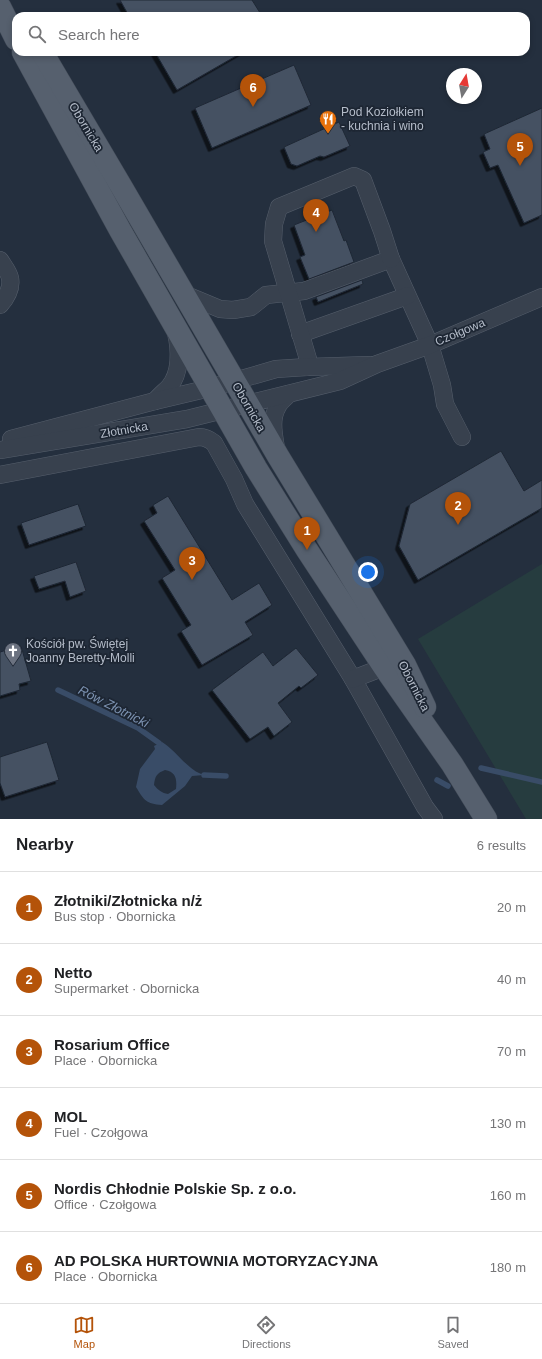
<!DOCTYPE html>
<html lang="en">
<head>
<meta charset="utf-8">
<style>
	body { margin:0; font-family:Arial,sans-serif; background:#f2f2f2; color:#202124 }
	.compass { position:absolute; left:446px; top:68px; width:36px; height:36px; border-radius:50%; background:#fff; box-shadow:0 2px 6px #0003; rotate:11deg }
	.you { position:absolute; left:368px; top:572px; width:14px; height:14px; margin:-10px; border:3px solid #fff; border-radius:50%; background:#1a73e8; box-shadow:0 0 0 6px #1a73e833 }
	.badge { display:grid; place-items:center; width:26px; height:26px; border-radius:50%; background:#b45309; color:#fff; font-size:13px; font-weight:700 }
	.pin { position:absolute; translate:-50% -33px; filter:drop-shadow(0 1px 2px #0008) }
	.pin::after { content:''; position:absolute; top:21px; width:14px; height:12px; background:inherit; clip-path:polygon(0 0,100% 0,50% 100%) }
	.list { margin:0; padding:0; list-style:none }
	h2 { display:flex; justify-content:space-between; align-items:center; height:52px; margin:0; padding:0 16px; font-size:17px }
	h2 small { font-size:13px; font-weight:400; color:#757577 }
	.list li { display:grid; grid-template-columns:26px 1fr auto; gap:12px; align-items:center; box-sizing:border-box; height:72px; padding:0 16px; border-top:1px solid #e0e0e0 }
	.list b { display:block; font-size:15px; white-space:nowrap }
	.list p { margin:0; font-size:13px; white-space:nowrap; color:#757577 }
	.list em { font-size:13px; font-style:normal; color:#757577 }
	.icon { flex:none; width:22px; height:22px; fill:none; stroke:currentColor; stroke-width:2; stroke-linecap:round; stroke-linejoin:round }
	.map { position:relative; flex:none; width:542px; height:819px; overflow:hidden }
	.search { position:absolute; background:#fff; box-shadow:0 2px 6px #0003; left:12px; right:12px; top:12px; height:44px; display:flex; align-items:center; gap:10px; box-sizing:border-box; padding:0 14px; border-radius:12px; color:#757577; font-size:15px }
	.sheet { height:484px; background:#fff }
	nav { display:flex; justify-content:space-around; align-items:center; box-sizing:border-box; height:56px; border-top:1px solid #e0e0e0; background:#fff; font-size:11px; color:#757577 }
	nav a { display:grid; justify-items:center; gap:2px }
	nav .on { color:#b45309 }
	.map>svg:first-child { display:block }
	.green { fill:#263c3f }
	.water { fill:#394c67; fill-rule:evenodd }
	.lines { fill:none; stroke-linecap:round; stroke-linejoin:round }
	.stream { stroke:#394c67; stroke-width:5.5 }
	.building { fill:#455162; stroke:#1f2835; filter:url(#shadow) }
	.minor-casing { stroke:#565f6c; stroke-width:18 }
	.major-casing { stroke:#414a57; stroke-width:23 }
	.minor { stroke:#38414e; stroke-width:17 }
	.major { stroke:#56606e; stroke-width:22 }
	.labels { text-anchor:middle; stroke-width:3.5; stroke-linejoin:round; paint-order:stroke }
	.poi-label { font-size:12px; fill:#b4bcc9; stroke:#1d2633; text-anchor:start }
	.street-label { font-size:12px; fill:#b4bcc9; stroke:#1d2633 }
	.water-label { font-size:13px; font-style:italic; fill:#7c92b1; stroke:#1d2633 }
</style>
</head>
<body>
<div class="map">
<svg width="542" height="819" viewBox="0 0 542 819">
	<defs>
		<filter id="shadow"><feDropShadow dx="-3.5" dy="3.5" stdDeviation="0" flood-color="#0009"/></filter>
	</defs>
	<rect width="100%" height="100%" fill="#242f3e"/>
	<polygon class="green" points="542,564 542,819 526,819 418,639"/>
	<path class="water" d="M 162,742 C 177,751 187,770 204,775 L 192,776 L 185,786 L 162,805 C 146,804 144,800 136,787 L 140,769 L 155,749 L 154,746 ZM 165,770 C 176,772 177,779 176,789 L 168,794 C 162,793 158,790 154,785 C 155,776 157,773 165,770 Z"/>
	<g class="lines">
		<g class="stream">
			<polyline points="58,690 138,728 159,743"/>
			<polyline points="481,768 542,782"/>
			<polyline points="204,775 226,776"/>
			<polyline points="437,780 448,786"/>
		</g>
	</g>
	<g class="building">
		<polygon points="120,0 252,0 262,16 129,16"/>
		<polygon points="155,52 243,52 177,90"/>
		<polygon points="294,65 311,105 212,148 195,108"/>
		<polygon points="542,108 542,215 524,223 498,165 490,168 483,152 490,149 484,134"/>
		<polygon points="339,122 350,146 324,157 320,156 297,166 291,164 284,147"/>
		<polygon points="332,210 344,241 346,240 354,262 309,279 300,257 305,255 294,225"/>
		<polygon points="362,280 363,284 318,302 316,297"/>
		<polygon points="501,451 524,491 542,480 542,508 418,580 399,546 410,504"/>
		<polygon points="168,496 232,600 259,583 272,605 245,622 253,635 202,665 181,631 191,625 162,578 175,570 144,521 157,513 153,505"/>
		<polygon points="78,504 86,526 29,545 21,523"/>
		<polygon points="76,562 86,591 70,597 65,581 39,589 34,576"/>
		<polygon points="21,646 31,681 19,684 20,690 0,696 0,652"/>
		<polygon points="296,648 318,675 301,688 299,686 278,703 292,722 274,736 268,727 250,739 212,690 263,652 273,666"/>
		<polygon points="47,742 59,780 5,797 0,783 0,757"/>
	</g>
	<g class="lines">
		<g class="minor-casing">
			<g id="minor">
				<path d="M 0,260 C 3,265 9,272 10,278 C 12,288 7,297 0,305"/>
				<polyline points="184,294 220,309 233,310 251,307 266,295 304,291 391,259 430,345 442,385 445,404 462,437"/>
				<polyline points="300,334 407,296"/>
				<polyline points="307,367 308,359 273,241 274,224 279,207 354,176 363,180 382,231 391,259"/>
				<path d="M 155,401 C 159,396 164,392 169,387 C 181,373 180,350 176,333"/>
				<polyline points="11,439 155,401 210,388 276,369 307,367 369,365"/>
				<path d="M 276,448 C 274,435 270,419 278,406 C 280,402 285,398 289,394"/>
				<polyline points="0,450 187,419 340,381 377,364 430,345 542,297"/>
				<path d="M 0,475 L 199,437 C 205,437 209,439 214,443 L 234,479 L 245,504 L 353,679 L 425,807 L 434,819"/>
				<polyline points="353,679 384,667"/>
			</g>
		</g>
		<g class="major-casing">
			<g id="major">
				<polyline points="0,7 16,39"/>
				<polyline points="23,52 120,230 256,468 307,550 384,667 452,764 486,819"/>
				<polyline points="42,52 121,186 278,456 405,665 425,707"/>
			</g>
		</g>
		<use href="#minor" class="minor"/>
		<use href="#major" class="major"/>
	</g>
	<defs>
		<g id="restaurant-pin" transform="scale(0.9)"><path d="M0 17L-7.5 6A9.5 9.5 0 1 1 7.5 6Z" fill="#e8710a" stroke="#1d2633"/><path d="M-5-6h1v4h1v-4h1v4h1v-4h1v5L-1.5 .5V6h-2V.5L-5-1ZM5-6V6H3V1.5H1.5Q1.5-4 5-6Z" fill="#fff"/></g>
		<g id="church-pin" transform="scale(0.9)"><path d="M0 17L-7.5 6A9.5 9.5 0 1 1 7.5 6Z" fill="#6b7280" stroke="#1d2633"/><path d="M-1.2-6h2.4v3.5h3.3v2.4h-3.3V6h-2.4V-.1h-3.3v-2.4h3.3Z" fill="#fff"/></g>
	</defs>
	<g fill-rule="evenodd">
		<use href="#restaurant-pin" x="328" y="119"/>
		<use href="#church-pin" x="13" y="651"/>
	</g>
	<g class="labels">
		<g class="poi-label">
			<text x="341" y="116">Pod Koziołkiem<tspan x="341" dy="14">- kuchnia i wino</tspan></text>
			<text x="26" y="648">Kościół pw. Świętej<tspan x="26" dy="14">Joanny Beretty-Molli</tspan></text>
		</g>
		<g class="street-label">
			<text transform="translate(86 127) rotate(59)" y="4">Obornicka</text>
			<text transform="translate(460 332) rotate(-23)" y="4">Czołgowa</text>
			<text transform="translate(249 407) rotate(60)" y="4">Obornicka</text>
			<text transform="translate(124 430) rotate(-10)" y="4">Złotnicka</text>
			<text transform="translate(414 686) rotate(63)" y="4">Obornicka</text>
		</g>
		<g class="water-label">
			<text transform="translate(114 706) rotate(27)" y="5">Rów Złotnicki</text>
		</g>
	</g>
</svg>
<svg class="compass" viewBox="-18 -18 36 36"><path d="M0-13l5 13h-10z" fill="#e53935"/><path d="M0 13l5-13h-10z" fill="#757577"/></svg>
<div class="you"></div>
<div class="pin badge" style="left:307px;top:550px">1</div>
<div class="pin badge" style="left:458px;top:525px">2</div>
<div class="pin badge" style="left:192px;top:580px">3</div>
<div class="pin badge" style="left:316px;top:232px">4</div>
<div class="pin badge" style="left:520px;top:166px">5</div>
<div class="pin badge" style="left:253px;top:107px">6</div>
<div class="search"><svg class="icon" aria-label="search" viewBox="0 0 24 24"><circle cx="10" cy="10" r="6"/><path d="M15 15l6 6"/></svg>Search here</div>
</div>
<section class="sheet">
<h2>Nearby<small>6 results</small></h2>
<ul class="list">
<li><span class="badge">1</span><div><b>Złotniki/Złotnicka n/ż</b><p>Bus stop · Obornicka</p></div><em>20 m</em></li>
<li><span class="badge">2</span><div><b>Netto</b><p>Supermarket · Obornicka</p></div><em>40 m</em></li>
<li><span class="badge">3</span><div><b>Rosarium Office</b><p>Place · Obornicka</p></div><em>70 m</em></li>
<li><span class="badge">4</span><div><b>MOL</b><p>Fuel · Czołgowa</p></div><em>130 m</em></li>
<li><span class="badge">5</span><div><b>Nordis Chłodnie Polskie Sp. z o.o.</b><p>Office · Czołgowa</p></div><em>160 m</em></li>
<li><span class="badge">6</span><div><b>AD POLSKA HURTOWNIA MOTORYZACYJNA</b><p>Place · Obornicka</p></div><em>180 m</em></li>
</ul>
</section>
<nav>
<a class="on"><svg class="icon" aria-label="map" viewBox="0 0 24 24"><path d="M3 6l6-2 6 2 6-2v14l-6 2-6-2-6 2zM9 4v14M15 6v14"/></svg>Map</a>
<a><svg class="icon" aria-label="directions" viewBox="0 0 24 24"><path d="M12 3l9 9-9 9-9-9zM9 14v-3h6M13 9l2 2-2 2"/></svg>Directions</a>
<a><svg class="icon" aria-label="saved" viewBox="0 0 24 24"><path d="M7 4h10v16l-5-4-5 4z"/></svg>Saved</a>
</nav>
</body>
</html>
